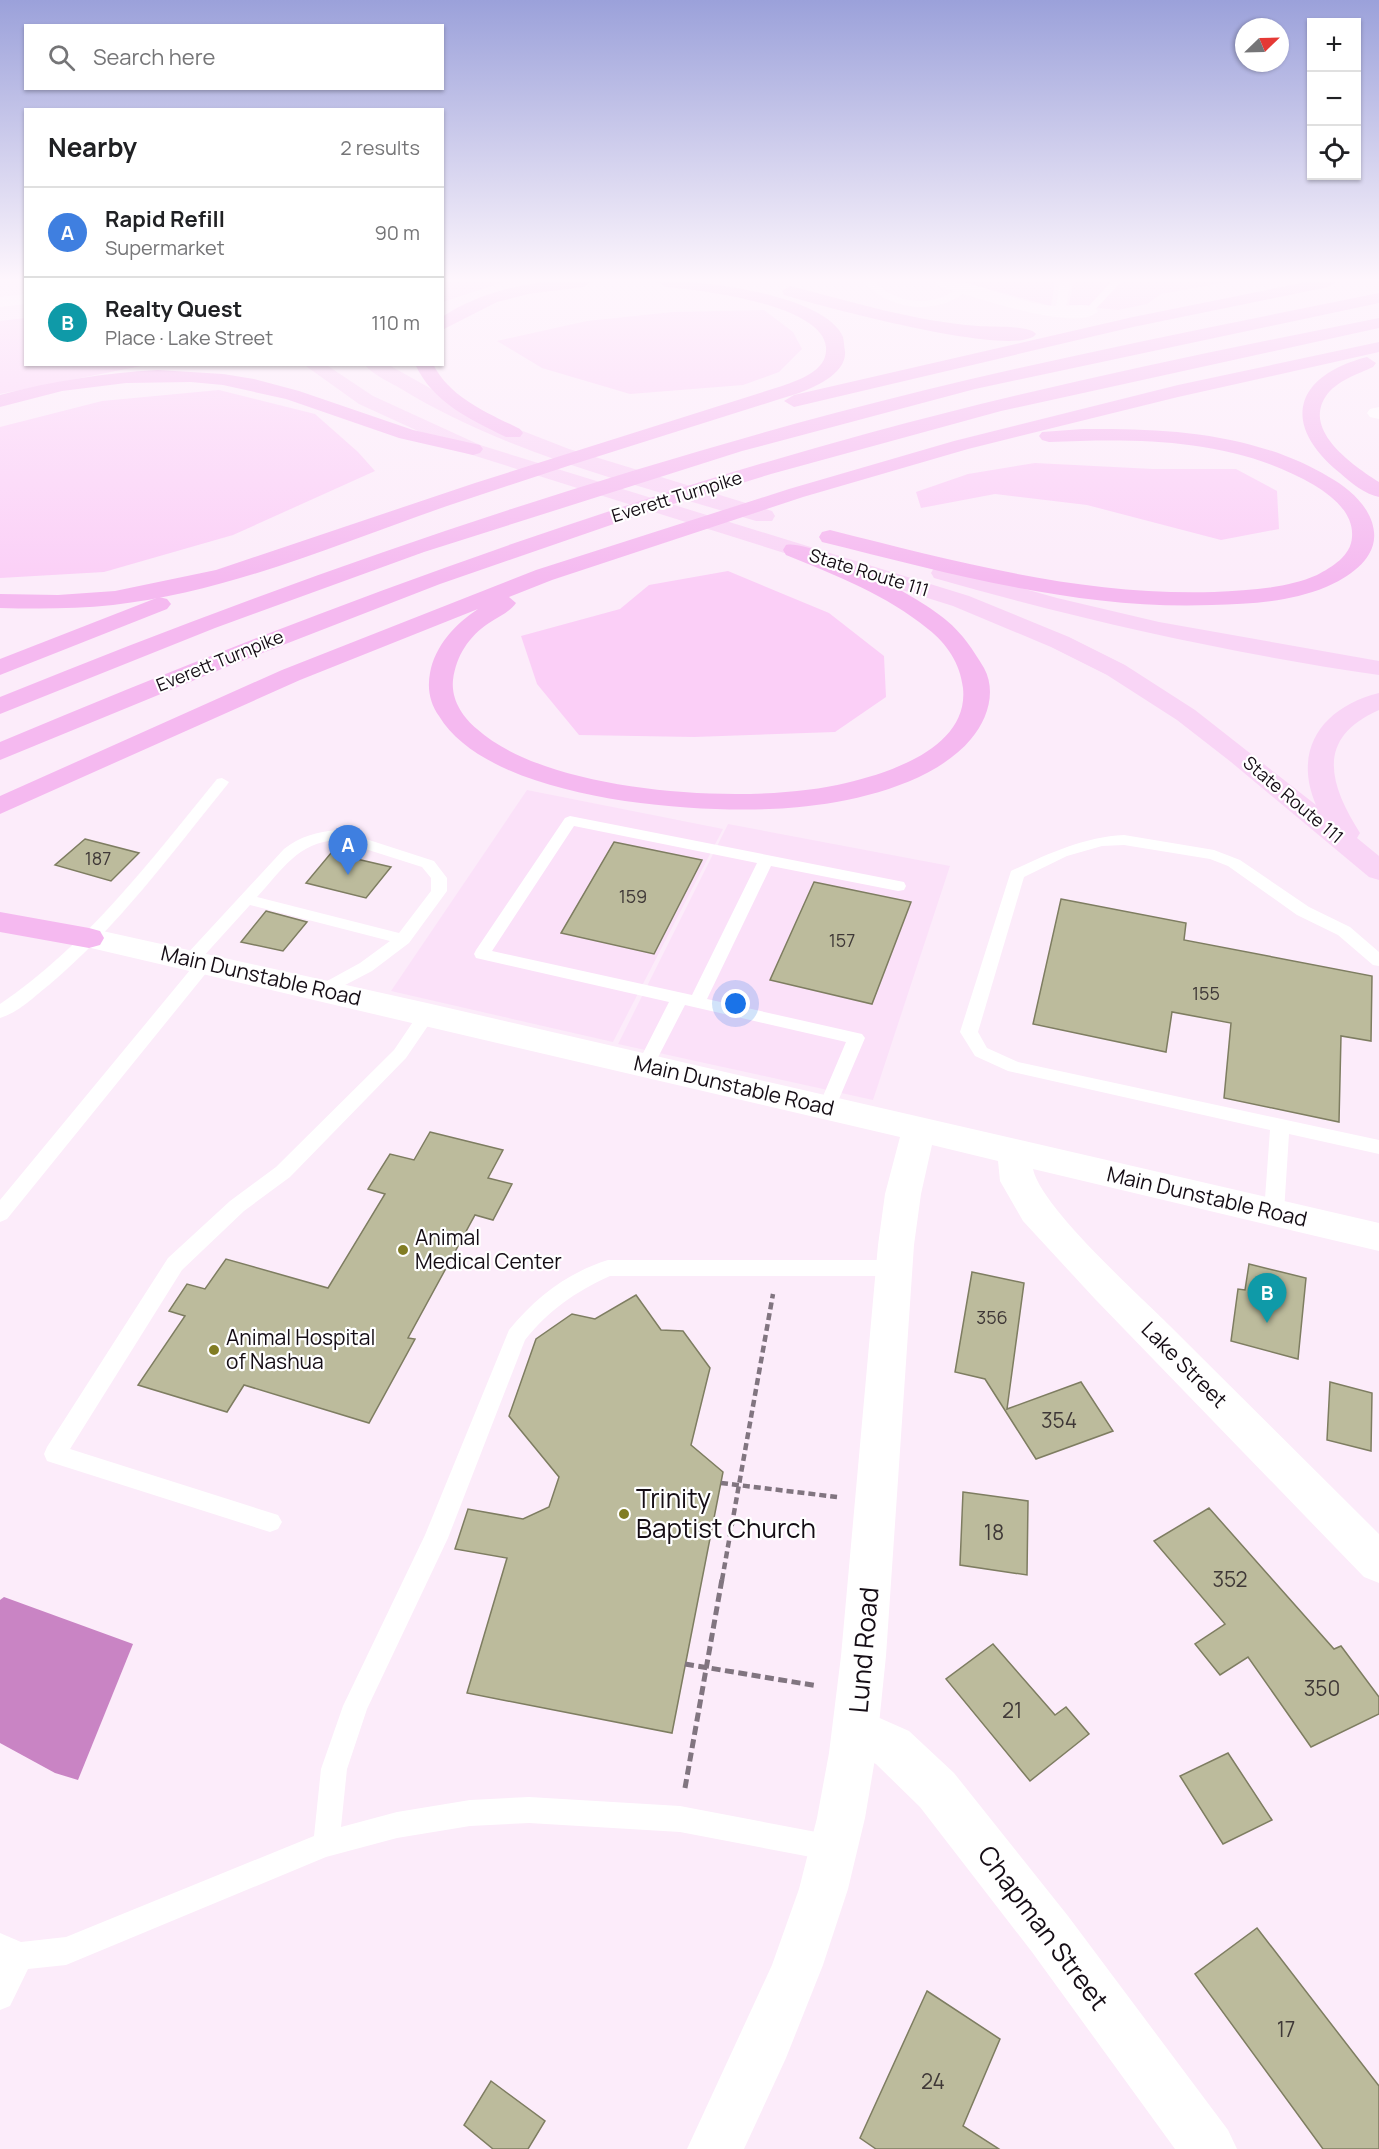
<!DOCTYPE html>
<html lang="en">
<head>
<meta charset="utf-8">
<style>
	body { margin:0; font-family:Manrope,sans-serif; background:#f2f2f2; color:#202124 }
	.controls { position:absolute; right:18px; top:18px; display:grid; overflow:hidden; border-radius:0px; box-shadow:0 2px 4px #0004 }
	.controls button { width:54px; height:54px; display:grid; place-items:center; padding:0; border:0; border-bottom:2px solid #e0e0e0; background:#fff; color:#202124; font:30px sans-serif }
	.compass { position:absolute; left:1235px; top:18px; width:54px; height:54px; border-radius:50%; background:#fff; box-shadow:0 2px 4px #0004; rotate:67deg }
	.you { position:absolute; left:736px; top:1004px; width:21px; height:21px; margin:-15px; border:4px solid #fff; border-radius:50%; background:#1a73e8; box-shadow:0 0 0 9px #1a73e833 }
	.badge { display:grid; place-items:center; width:39px; height:39px; border-radius:50%; background:#0f766e; color:#fff; font-size:20px; font-weight:700 }
	.pin { position:absolute; translate:-50% -50px; filter:drop-shadow(0 2px 3px #0008) }
	.pin::after { content:''; position:absolute; top:32px; width:21px; height:18px; background:inherit; clip-path:polygon(0 0,100% 0,50% 100%) }
	.list { margin:0; padding:0; list-style:none }
	h2 { display:flex; justify-content:space-between; align-items:center; height:78px; margin:0; padding:0 24px; font-size:26px }
	h2 small { font-size:20px; font-weight:400; color:#757577 }
	.list li { display:grid; grid-template-columns:39px 1fr auto; gap:18px; align-items:center; box-sizing:border-box; height:90px; padding:0 24px; border-top:2px solid #e0e0e0 }
	.list b { display:block; font-size:22px; white-space:nowrap }
	.list p { margin:0; font-size:20px; white-space:nowrap; color:#757577 }
	.list em { font-size:20px; font-style:normal; color:#757577 }
	.icon { flex:none; width:33px; height:33px; fill:none; stroke:currentColor; stroke-width:2; stroke-linecap:round; stroke-linejoin:round }
	.map { position:relative; flex:none; width:1379px; height:2149px; overflow:hidden }
	.search { position:absolute; background:#fff; box-shadow:0 2px 4px #0004; left:24px; top:24px; width:420px; height:66px; display:flex; align-items:center; gap:15px; box-sizing:border-box; padding:0 21px; border-radius:0px; color:#757577; font-size:22px }
	.panel { position:absolute; background:#fff; box-shadow:0 2px 4px #0004; left:24px; top:108px; width:420px; height:258px; border-radius:0px }
	.map>svg:first-child { display:block }
	.built { fill:#fbe1f9 }
	.green { fill:#fbcff7 }
	.water { fill:#c984c4 }
	.building { fill:#bcbb9c; stroke:#7e7d61; stroke-width:1.5 }
	.lines { fill:none; stroke-linecap:round; stroke-linejoin:round }
	.path-far1 { stroke:#817580; stroke-width:4.5; stroke-dasharray:7 4; stroke-linecap:butt }
	.path { stroke:#817580; stroke-width:5; stroke-dasharray:9 4.5; stroke-linecap:butt }
	.service { fill:#fff; fill-rule:evenodd }
	.minor { fill:#fff; fill-rule:evenodd }
	.tertiary { fill:#fff; fill-rule:evenodd }
	.secondary { fill:#fff; fill-rule:evenodd }
	.primary { fill:#f9d5f6; fill-rule:evenodd }
	.motorway { fill:#f5b9f0; fill-rule:evenodd }
	.poi-dot { fill:#817c23; stroke:#fff; stroke-width:2 }
	.labels { text-anchor:middle; stroke-width:4.5; stroke-linejoin:round; paint-order:stroke }
	.far-street-label { font-size:18px; fill:#150d15; stroke:#fff }
	.number-label { font-size:18px; fill:#3f3837 }
	.street-label { font-size:21px; fill:#150d15; stroke:#fff }
	.poi-label { font-size:21px; fill:#150d15; stroke:#fff; text-anchor:start }
	.near-number-label { font-size:21px; fill:#3f3837 }
	.near-poi-label { font-size:26px; fill:#150d15; stroke:#fff; text-anchor:start }
	.near-street-label { font-size:26px; fill:#150d15; stroke:#fff }
</style>
</head>
<body>
<div class="map">
<svg width="1379" height="2149" viewBox="0 0 1379 2149">
	<rect width="100%" height="100%" fill="#fcecfa"/>
	<g class="built">
		<polygon points="527,790 723,829 613,1042 391,991"/>
		<polygon points="728,824 950,866 873,1100 618,1044"/>
	</g>
	<g class="green">
		<polygon points="443,282 504,282 443,302"/>
		<polygon points="963,282 1055,282 1051,306"/>
		<polygon points="1073,282 1229,282 1161,294 1147,304 1118,310 1069,305"/>
		<polygon points="764,310 793,332 802,349 779,372 743,385 630,394 542,368 497,341 587,321 673,312"/>
		<polygon points="25,318 26,364 146,365 0,394 0,321"/>
		<polygon points="219,390 315,414 358,452 375,471 233,535 104,572 0,578 0,427 102,401"/>
		<polygon points="1035,463 1153,469 1236,469 1277,491 1279,529 1221,540 1087,505 995,494 921,508 916,492 968,474"/>
		<polygon points="728,571 829,613 884,656 886,697 835,732 694,737 579,735 537,684 521,636 620,609 649,585"/>
	</g>
	<polygon class="water" points="4,1597 133,1644 78,1780 55,1773 0,1743 0,1600"/>
	<g class="building">
		<polygon points="85,839 139,853 111,881 55,865"/>
		<polygon points="614,842 702,860 654,954 561,933"/>
		<polygon points="331,853 391,867 366,898 306,883"/>
		<polygon points="814,882 911,902 872,1004 770,980"/>
		<polygon points="1061,899 1186,923 1184,940 1372,976 1371,1041 1341,1036 1339,1122 1224,1098 1231,1023 1172,1012 1166,1052 1033,1024"/>
		<polygon points="266,911 307,922 283,951 241,942"/>
		<polygon points="430,1132 503,1150 488,1178 512,1184 493,1220 475,1215 408,1338 415,1339 369,1423 244,1385 227,1412 138,1385 185,1316 169,1311 187,1284 205,1289 226,1259 328,1288 385,1194 368,1189 390,1154 414,1160"/>
		<polygon points="1249,1264 1306,1278 1298,1359 1231,1341 1238,1289 1245,1290"/>
		<polygon points="972,1272 1024,1283 1007,1409 1081,1382 1113,1431 1036,1459 985,1379 955,1372"/>
		<polygon points="636,1295 661,1330 683,1331 710,1368 691,1445 723,1472 672,1733 467,1693 507,1558 455,1549 468,1509 523,1519 549,1507 559,1477 509,1416 536,1339 572,1314 595,1319"/>
		<polygon points="1330,1382 1372,1393 1371,1451 1327,1440"/>
		<polygon points="963,1492 1028,1501 1027,1575 960,1565"/>
		<polygon points="1209,1508 1334,1649 1341,1646 1379,1697 1379,1714 1311,1747 1248,1657 1220,1675 1195,1644 1225,1624 1154,1541"/>
		<polygon points="993,1644 1055,1715 1066,1707 1089,1734 1030,1781 946,1679"/>
		<polygon points="1228,1753 1272,1820 1223,1844 1180,1776"/>
		<polygon points="1257,1928 1379,2086 1379,2149 1323,2149 1195,1974"/>
		<polygon points="927,1991 1000,2039 963,2126 999,2149 876,2149 860,2138"/>
		<polygon points="491,2081 545,2121 528,2149 493,2149 464,2125"/>
	</g>
	<g class="lines">
		<g class="path-far1">
			<polyline points="721,1483 837,1497"/>
			<polyline points="722,1580 773,1294"/>
		</g>
		<g class="path">
			<polyline points="685,1664 818,1686"/>
			<polyline points="685,1788 722,1579"/>
		</g>
		<g class="service">
			<path d="M 865,282 L 875,282 C 891,299 916,305 940,298 C 949,295 956,289 965,285 L 970,288 C 942,316 889,312 865,282 Z"/>
			<polygon points="1060,282 1070,282 1065,313 1060,316 1055,313"/>
			<polygon points="1111,282 1121,282 1092,313 1086,313 1086,309"/>
			<path d="M 222,778 L 229,782 L 227,785 C 171,854 118,927 49,985 C 35,996 18,1013 0,1018 L 0,1004 C 87,945 151,860 217,779 Z"/>
			<path d="M 570,816 L 904,882 L 906,886 L 904,890 L 898,891 L 771,866 L 707,999 L 862,1034 L 865,1038 L 833,1113 L 821,1113 L 818,1108 L 846,1042 L 685,1005 L 652,1069 L 640,1069 L 637,1065 L 669,1002 L 476,958 L 474,954 L 476,950 L 565,818 ZM 574,826 L 757,863 L 692,995 L 492,951 Z"/>
			<path d="M 338,830 L 434,861 L 447,878 L 447,891 L 409,943 L 372,971 L 324,996 L 315,990 L 318,986 L 360,963 L 390,941 L 250,905 L 202,958 L 211,959 L 213,963 L 211,967 L 7,1219 L 0,1222 L 0,1200 L 195,964 L 186,963 L 184,959 L 186,955 L 284,849 C 301,836 316,832 338,830 ZM 337,840 L 422,867 L 431,878 L 431,891 L 399,933 L 257,897 C 282,870 298,842 337,840 Z"/>
			<path d="M 1124,835 L 1214,850 L 1240,860 L 1309,907 L 1350,927 L 1379,952 L 1379,966 L 1373,965 L 1338,935 L 1297,915 L 1228,866 L 1210,859 L 1124,845 L 1102,846 L 1067,856 L 1024,877 L 978,1032 L 987,1048 L 1018,1062 L 1379,1140 L 1379,1154 L 1289,1134 L 1284,1212 L 1281,1217 L 1274,1220 L 1267,1217 L 1264,1212 L 1270,1130 L 1008,1071 L 975,1056 L 960,1032 L 1011,871 C 1048,854 1083,837 1124,835 Z"/>
			<polygon points="427,1008 436,1014 406,1058 290,1177 244,1211 182,1270 70,1449 278,1515 282,1522 278,1529 270,1532 47,1461 44,1454 47,1447 168,1258 230,1201 276,1167 394,1050 421,1010"/>
			<path d="M 608,1260 L 894,1260 L 901,1262 L 904,1268 L 901,1274 L 894,1276 L 610,1276 C 575,1292 549,1310 525,1340 L 448,1538 L 367,1709 L 347,1769 L 341,1827 L 397,1812 L 470,1800 L 529,1797 L 680,1806 L 832,1835 L 841,1839 L 845,1848 L 841,1857 L 832,1861 L 680,1832 L 529,1823 L 470,1826 L 397,1838 L 326,1857 L 66,1965 L 28,1969 L 10,2006 L 0,2010 L 0,1933 L 21,1942 L 66,1937 L 314,1836 L 321,1769 L 343,1706 L 425,1535 L 509,1330 C 536,1297 567,1273 608,1260 Z"/>
		</g>
		<g class="minor">
			<path d="M 935,282 C 978,277 1018,307 1062,306 C 1073,306 1091,302 1098,311 C 1080,335 963,293 937,286 Z"/>
			<polygon points="1379,407 1379,419 1370,417 1367,413 1370,409"/>
			<polygon points="857,1708 909,1731 954,1773 1068,1916 1228,2130 1237,2149 1175,2149 1032,1952 920,1807 876,1764 841,1747 834,1731 841,1715"/>
		</g>
		<path class="tertiary" d="M 89,928 L 427,1003 L 1379,1223 L 1379,1251 L 1033,1169 C 1041,1207 1138,1294 1169,1325 C 1239,1395 1309,1464 1379,1534 L 1379,1583 L 1364,1577 L 1095,1299 L 1023,1221 L 1000,1181 L 998,1161 L 932,1145 L 921,1194 L 914,1245 L 886,1656 L 876,1753 L 865,1818 L 848,1889 L 823,1965 L 786,2058 L 744,2149 L 687,2149 L 772,1965 L 799,1889 L 817,1818 L 829,1753 L 841,1656 L 878,1245 L 885,1194 L 900,1137 L 78,945 L 74,938 L 78,931 Z"/>
		<polygon class="secondary" points="26,294 26,304 0,307 0,297"/>
		<g class="primary">
			<path d="M 303,364 L 325,364 L 373,396 L 480,445 L 969,596 L 1069,637 L 1125,665 L 1195,710 L 1316,805 C 1292,749 1323,707 1379,693 L 1379,710 C 1315,738 1329,784 1360,833 L 1357,838 L 1379,856 L 1379,880 L 1369,877 L 1231,762 L 1177,720 L 1107,675 L 1051,647 L 953,606 L 466,453 L 359,404 Z"/>
			<path d="M 364,364 L 387,364 L 469,410 L 569,449 L 772,511 L 775,516 L 772,521 L 756,521 C 636,484 506,454 398,387 C 387,381 372,374 364,364 Z"/>
			<path d="M 942,566 L 1057,598 L 1159,622 L 1379,661 L 1379,675 C 1228,653 1080,620 934,578 L 931,573 L 934,568 Z"/>
		</g>
		<g class="motorway">
			<path d="M 543,282 L 591,282 L 583,287 L 528,294 L 497,302 L 442,330 L 442,317 C 473,296 508,287 543,282 Z"/>
			<path d="M 658,282 C 697,278 826,295 843,337 C 844,341 844,347 845,351 C 847,374 813,388 796,394 C 679,431 562,467 447,506 C 338,544 228,592 113,605 C 75,609 38,609 0,608 L 0,594 L 58,595 L 115,591 L 216,570 L 475,483 L 782,386 C 801,379 828,370 826,347 C 822,304 700,290 666,287 Z"/>
			<polygon points="1306,282 1336,282 1328,287 1133,327 794,407 784,401 794,395 1133,317"/>
			<path d="M 790,286 C 853,302 913,321 978,326 C 990,327 1030,325 1036,334 C 1018,360 817,305 784,295 L 782,291 Z"/>
			<path d="M 1379,293 L 1379,303 L 975,389 L 742,451 L 424,552 L 215,628 L 0,714 L 0,697 C 273,586 550,489 835,413 C 1015,365 1197,330 1379,293 Z"/>
			<path d="M 1379,318 L 1379,328 L 1001,411 L 771,474 L 660,508 L 440,584 L 224,668 L 0,760 L 0,742 C 283,623 572,514 869,433 C 1037,387 1208,352 1379,318 Z"/>
			<path d="M 1379,342 L 1379,352 L 1178,397 L 968,449 L 803,497 L 552,580 L 509,597 L 516,603 C 510,612 498,617 489,623 C 469,636 456,656 453,680 C 451,700 463,717 477,729 C 550,795 754,806 846,783 C 893,772 969,746 963,688 C 960,663 947,644 928,629 C 887,595 835,575 786,555 L 783,550 L 786,545 C 813,539 924,600 946,620 C 963,634 973,650 984,668 C 997,692 987,720 971,739 C 932,786 846,804 788,808 C 698,815 490,801 439,716 C 430,703 427,689 430,673 C 435,646 455,624 478,609 L 300,680 L 0,814 L 0,796 L 282,670 L 536,570 L 789,489 L 954,441 L 1178,385 Z"/>
			<path d="M 1367,357 L 1376,363 L 1373,367 C 1358,374 1336,381 1326,396 C 1302,431 1354,466 1379,482 L 1379,497 C 1365,494 1351,483 1340,473 C 1281,425 1293,376 1367,357 Z"/>
			<path d="M 415,364 L 433,364 C 450,398 488,413 520,429 L 523,433 L 520,437 L 506,437 C 470,419 433,403 415,364 Z"/>
			<path d="M 158,370 L 223,374 L 254,379 L 299,391 L 413,430 L 480,445 L 483,449 L 480,453 L 473,455 L 399,438 L 286,399 L 223,385 L 191,382 L 126,383 L 62,391 L 0,407 L 0,395 C 52,381 104,373 158,370 Z"/>
			<path d="M 1083,429 C 1168,428 1255,433 1329,477 C 1349,488 1372,508 1374,532 C 1377,559 1348,578 1326,587 C 1290,602 1250,604 1212,605 C 1079,610 951,574 822,542 L 819,537 L 822,532 L 830,530 C 957,562 1083,596 1214,592 C 1249,590 1285,589 1317,575 C 1332,567 1351,556 1352,537 C 1354,513 1332,496 1314,485 C 1234,438 1139,438 1049,442 L 1042,440 L 1039,436 L 1042,432 Z"/>
			<polygon points="159,597 167,599 171,604 167,609 0,675 0,659"/>
			<polygon points="0,912 89,928 100,931 104,938 100,945 89,948 0,932"/>
		</g>
	</g>
	<linearGradient id="sky" x2="0" y2="1"><stop stop-color="#9ba1da"/><stop offset="0.48" stop-color="#fef6fd"/><stop offset="1" stop-color="#fef6fd" stop-opacity="0"/></linearGradient>
	<rect width="1379" height="582" fill="url(#sky)"/>
	<g class="poi-dot">
		<circle cx="403" cy="1250" r="6"/>
		<circle cx="214" cy="1350" r="6"/>
		<circle cx="624" cy="1514" r="6"/>
	</g>
	<g class="labels">
		<g class="far-street-label">
			<text transform="translate(677 497) rotate(-17)" y="6">Everett Turnpike</text>
			<text transform="translate(869 573) rotate(17)" y="6">State Route 111</text>
			<text transform="translate(220 661) rotate(-22)" y="6">Everett Turnpike</text>
			<text transform="translate(1293 800) rotate(40)" y="6">State Route 111</text>
		</g>
		<g class="number-label">
			<text x="98" y="865">187</text>
			<text x="633" y="903">159</text>
			<text x="842" y="947">157</text>
			<text x="1206" y="1000">155</text>
			<text x="992" y="1324">356</text>
		</g>
		<g class="street-label">
			<text transform="translate(261 976) rotate(13)" y="7">Main Dunstable Road</text>
			<text transform="translate(734 1086) rotate(13)" y="7">Main Dunstable Road</text>
			<text transform="translate(1207 1197) rotate(13)" y="7">Main Dunstable Road</text>
			<text transform="translate(1184 1365) rotate(45)" y="7">Lake Street</text>
		</g>
		<g class="poi-label">
			<text x="415" y="1245">Animal<tspan x="415" dy="24">Medical Center</tspan></text>
			<text x="226" y="1345">Animal Hospital<tspan x="226" dy="24">of Nashua</tspan></text>
		</g>
		<g class="near-number-label">
			<text x="1059" y="1428">354</text>
			<text x="994" y="1540">18</text>
			<text x="1230" y="1587">352</text>
			<text x="1322" y="1696">350</text>
			<text x="1012" y="1718">21</text>
			<text x="1286" y="2037">17</text>
			<text x="933" y="2089">24</text>
		</g>
		<g class="near-poi-label">
			<text x="636" y="1508">Trinity<tspan x="636" dy="30">Baptist Church</tspan></text>
		</g>
		<g class="near-street-label">
			<text transform="translate(864 1650) rotate(-85)" y="9">Lund Road</text>
			<text transform="translate(1043 1928) rotate(53)" y="9">Chapman Street</text>
		</g>
	</g>
</svg>
<div class="controls">
<button>+</button>
<button>−</button>
<button><svg class="icon" aria-label="locate" viewBox="0 0 24 24"><circle cx="12" cy="12" r="6"/><path d="M12 2v4M12 18v4M2 12h4M18 12h4"/></svg></button>
</div>
<svg class="compass" viewBox="-18 -18 36 36"><path d="M0-13l5 13h-10z" fill="#e53935"/><path d="M0 13l5-13h-10z" fill="#757577"/></svg>
<div class="you"></div>
<div class="pin badge" style="left:348px;top:875px;background:#3f7fe0">A</div>
<div class="pin badge" style="left:1267px;top:1323px;background:#0f9aa8">B</div>
<div class="search"><svg class="icon" aria-label="search" viewBox="0 0 24 24"><circle cx="10" cy="10" r="6"/><path d="M15 15l6 6"/></svg>Search here</div>
<section class="panel">
<h2>Nearby<small>2 results</small></h2>
<ul class="list">
<li><span class="badge" style="background:#3f7fe0">A</span><div><b>Rapid Refill</b><p>Supermarket</p></div><em>90 m</em></li>
<li><span class="badge" style="background:#0f9aa8">B</span><div><b>Realty Quest</b><p>Place · Lake Street</p></div><em>110 m</em></li>
</ul>
</section>
</div>
</body>
</html>
